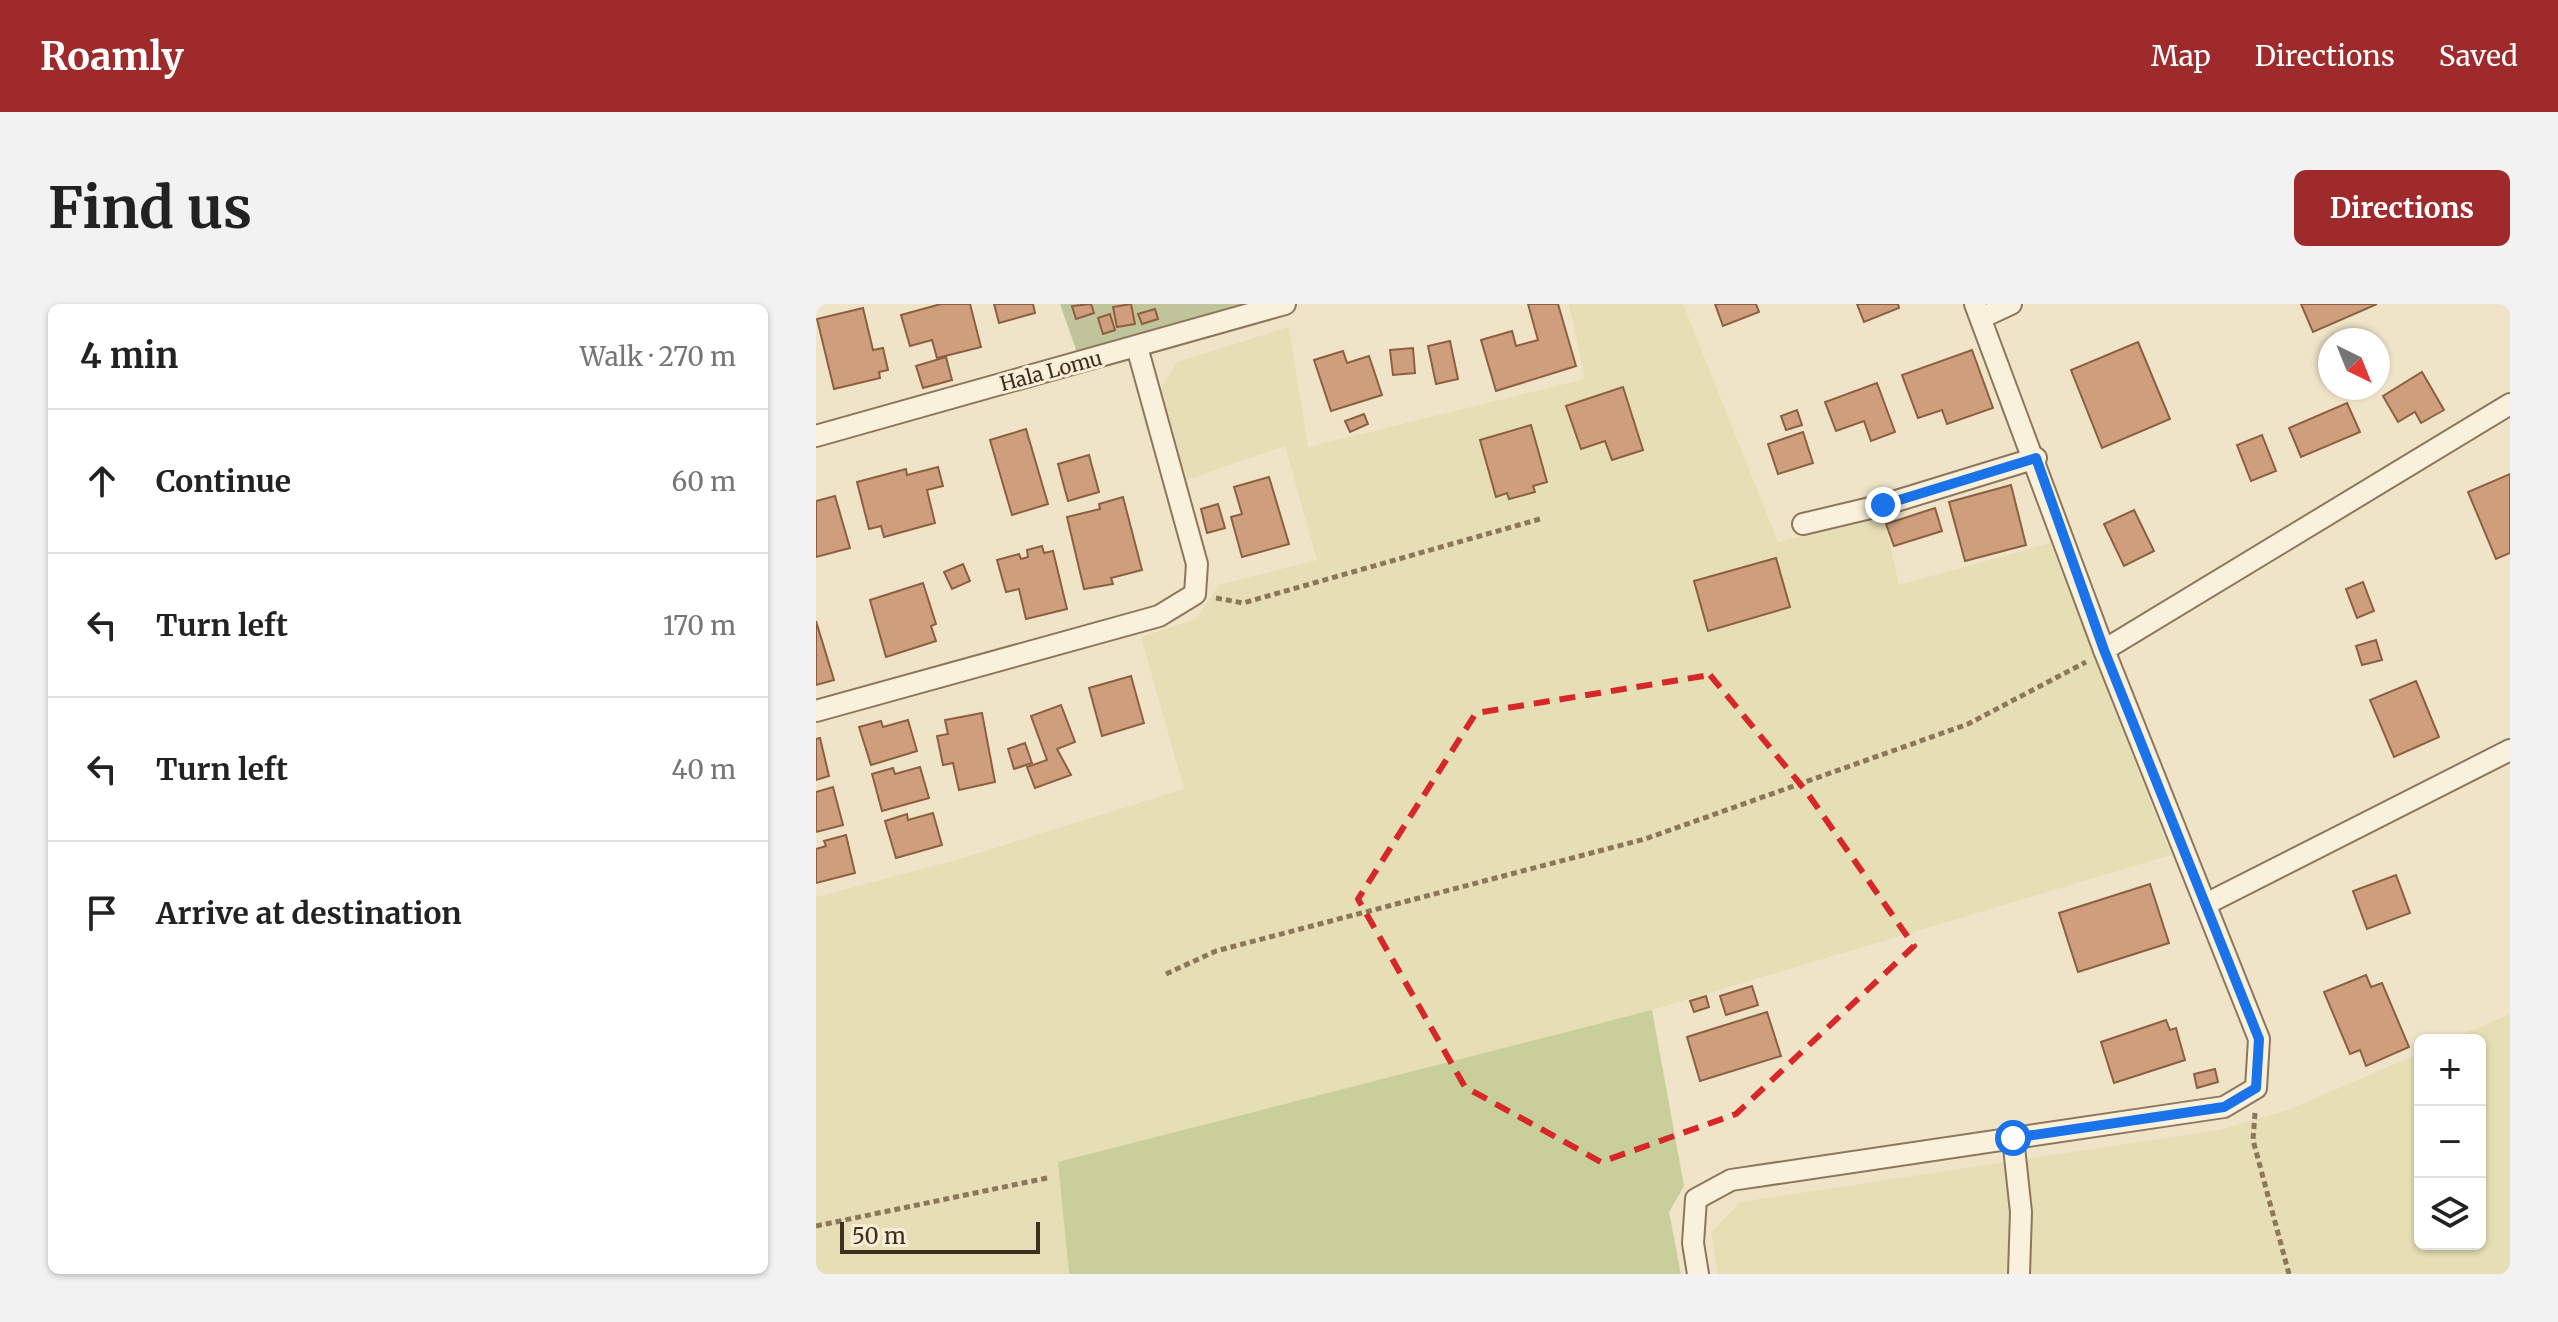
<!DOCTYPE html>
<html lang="en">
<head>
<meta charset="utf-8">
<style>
	body { margin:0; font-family:Merriweather,serif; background:#f2f2f2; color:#222 }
	.controls { position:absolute; right:24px; bottom:24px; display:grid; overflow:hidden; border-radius:12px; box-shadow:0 2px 6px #0004 }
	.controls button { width:72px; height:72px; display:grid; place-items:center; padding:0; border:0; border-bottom:2px solid #e0e0e0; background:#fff; color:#222; font:40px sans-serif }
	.compass { position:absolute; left:1502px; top:24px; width:72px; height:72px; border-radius:50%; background:#fff; box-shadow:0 2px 6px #0004; rotate:137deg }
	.scale { position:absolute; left:24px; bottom:20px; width:200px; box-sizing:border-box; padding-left:8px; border:4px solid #3d2e20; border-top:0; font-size:22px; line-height:28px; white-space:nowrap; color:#3d2e20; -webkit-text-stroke:6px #f7eed8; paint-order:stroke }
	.stop { position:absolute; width:24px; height:24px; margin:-18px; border:6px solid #1a73e8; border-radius:50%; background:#fff }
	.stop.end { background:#1a73e8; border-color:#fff; box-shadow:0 2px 8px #0008 }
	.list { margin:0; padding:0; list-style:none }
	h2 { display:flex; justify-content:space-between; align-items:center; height:104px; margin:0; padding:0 32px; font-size:34px }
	h2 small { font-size:26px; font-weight:400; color:#767676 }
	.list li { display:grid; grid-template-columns:52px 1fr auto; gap:24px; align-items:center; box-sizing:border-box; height:144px; padding:0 32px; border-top:2px solid #e0e0e0 }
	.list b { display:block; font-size:30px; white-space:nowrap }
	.list em { font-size:26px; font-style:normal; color:#767676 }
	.icon { flex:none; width:44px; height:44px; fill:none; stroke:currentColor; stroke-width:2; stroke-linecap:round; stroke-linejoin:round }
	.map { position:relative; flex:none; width:1694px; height:970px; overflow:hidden; border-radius:12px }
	header { display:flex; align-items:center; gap:48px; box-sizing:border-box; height:112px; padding:0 40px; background:#9e2a2b; color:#fff }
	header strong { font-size:38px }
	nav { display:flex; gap:44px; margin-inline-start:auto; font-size:28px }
	.intro { display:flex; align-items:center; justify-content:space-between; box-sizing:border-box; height:192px; padding:0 48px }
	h1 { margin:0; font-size:56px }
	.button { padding:20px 36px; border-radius:12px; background:#9e2a2b; color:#fff; font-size:28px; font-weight:700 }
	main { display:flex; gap:48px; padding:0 48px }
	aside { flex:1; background:#fff; border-radius:12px; box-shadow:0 2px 6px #0004 }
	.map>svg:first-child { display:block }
	.farmland { fill:#e6deb5 }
	.green { fill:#c9cf9b }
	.cemetery { fill:#bfc49a }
	.building { fill:#cf9f7d; stroke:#8d5f41; stroke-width:2 }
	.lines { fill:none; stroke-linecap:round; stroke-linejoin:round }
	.street-casing { stroke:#8d765c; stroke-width:24 }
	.path { stroke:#8d765c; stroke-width:5; stroke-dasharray:6 4; stroke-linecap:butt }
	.street { stroke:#faf1dc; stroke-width:20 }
	.route { stroke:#1a73e8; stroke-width:10 }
	.marked { fill:none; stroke:#d62828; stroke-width:6; stroke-dasharray:16 10; stroke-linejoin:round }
	.labels { text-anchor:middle; stroke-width:6; stroke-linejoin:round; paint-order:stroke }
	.street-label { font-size:20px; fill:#3d2e20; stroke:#f7eed8 }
</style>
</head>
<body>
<header>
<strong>Roamly</strong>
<nav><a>Map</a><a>Directions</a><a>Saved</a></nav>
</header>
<div class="intro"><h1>Find us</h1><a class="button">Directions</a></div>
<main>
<aside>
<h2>4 min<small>Walk · 270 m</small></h2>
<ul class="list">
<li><svg class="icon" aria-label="ahead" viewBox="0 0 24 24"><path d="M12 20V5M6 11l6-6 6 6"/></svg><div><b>Continue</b></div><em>60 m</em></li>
<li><svg class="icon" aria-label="left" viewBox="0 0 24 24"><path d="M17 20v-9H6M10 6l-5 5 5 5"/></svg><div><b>Turn left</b></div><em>170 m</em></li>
<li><svg class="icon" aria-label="left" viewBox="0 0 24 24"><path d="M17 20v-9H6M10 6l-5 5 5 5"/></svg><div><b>Turn left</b></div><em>40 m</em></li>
<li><svg class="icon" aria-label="arrive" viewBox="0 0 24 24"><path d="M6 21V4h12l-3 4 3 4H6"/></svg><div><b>Arrive at destination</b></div></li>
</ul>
</aside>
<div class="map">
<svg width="1694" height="970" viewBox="0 0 1694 970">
	<rect width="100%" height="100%" fill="#f0e4c8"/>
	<g class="farmland">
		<polygon points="753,0 867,0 962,238 1067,210 1083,281 1234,239 1355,551 836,706 242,858 253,970 0,970 0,593 140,556 368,485 325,333 380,315 403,281 501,256 469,142 370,176 345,84 361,58 473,23 492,143 769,75"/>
		<polygon points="1694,710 1694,970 902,970 895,929 924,898 1403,826 1475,805 1604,749 1604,940 1664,940 1664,736 1633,736"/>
	</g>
	<polygon class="green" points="836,706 868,882 853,908 865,970 253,970 242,858"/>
	<polygon class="cemetery" points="244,0 430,0 263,54"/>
	<g class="building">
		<polygon points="125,0 154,0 165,43 121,54 116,36 94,42 85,11"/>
		<polygon points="178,0 217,0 219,9 183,19"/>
		<polygon points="275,0 278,9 260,15 256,2"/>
		<polygon points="315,0 319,20 301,23 297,3"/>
		<polygon points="712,0 742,0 760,62 680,87 665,36 696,27 700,42 722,36"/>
		<polygon points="899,0 940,0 943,8 907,22"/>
		<polygon points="1041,0 1082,0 1083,4 1048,18"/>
		<polygon points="1485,0 1561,0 1497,28"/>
		<polygon points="47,4 57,46 67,44 72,66 63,68 64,74 18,85 1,15"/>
		<polygon points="339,5 342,15 326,20 322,10"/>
		<polygon points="294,10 299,26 287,30 282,14"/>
		<polygon points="634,37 642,75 620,80 612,42"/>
		<polygon points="1322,38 1354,115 1286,144 1255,66"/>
		<polygon points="597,44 599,69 577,71 574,46"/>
		<polygon points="1156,46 1177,104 1131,120 1126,106 1102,114 1086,71"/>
		<polygon points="527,47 531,59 553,52 566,91 515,107 498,56"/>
		<polygon points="130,53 136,76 107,84 100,62"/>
		<polygon points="1606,68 1628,106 1605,119 1599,108 1582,118 1567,92"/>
		<polygon points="1061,79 1079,128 1055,137 1048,117 1020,127 1009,98"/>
		<polygon points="807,83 827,146 796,156 789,137 765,145 750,102"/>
		<polygon points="1531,99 1544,128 1485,153 1473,124"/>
		<polygon points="981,106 986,121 970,126 965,112"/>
		<polygon points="548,110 552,120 534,128 529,117"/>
		<polygon points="715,121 731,178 717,182 719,188 693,195 691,189 680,193 664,136"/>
		<polygon points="210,125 232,200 196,211 174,136"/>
		<polygon points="987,128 997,159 962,170 952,140"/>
		<polygon points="1446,131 1460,167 1435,177 1421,141"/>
		<polygon points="273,151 283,188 252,197 242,160"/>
		<polygon points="122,163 127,182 111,186 119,219 68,233 65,222 53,225 41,178 90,165 91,171"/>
		<polygon points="1694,170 1694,249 1680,255 1652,188"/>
		<polygon points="453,173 473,240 426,253 415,213 426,210 418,183"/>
		<polygon points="1195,181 1210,241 1149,257 1133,198"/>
		<polygon points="19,192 34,244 0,253 0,197"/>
		<polygon points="307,193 326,266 295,274 297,280 268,285 251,213 284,205 283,200"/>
		<polygon points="402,200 409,224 391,229 385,205"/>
		<polygon points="1119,204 1126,227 1078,242 1070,220"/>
		<polygon points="1318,206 1338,247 1308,262 1288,220"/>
		<polygon points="226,242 228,249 237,247 251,305 210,315 203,285 190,288 181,256 203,250 205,255 212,253 211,246"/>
		<polygon points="960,254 974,303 892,327 878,277"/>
		<polygon points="147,260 154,277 136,285 128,268"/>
		<polygon points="1547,278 1558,307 1541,314 1530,285"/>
		<polygon points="107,279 120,320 115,322 120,337 70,353 54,296"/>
		<polygon points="0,317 18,376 0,381"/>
		<polygon points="1560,336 1566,356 1546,361 1540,342"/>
		<polygon points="315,372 328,419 286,432 273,384"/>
		<polygon points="1600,377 1623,433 1578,453 1554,396"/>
		<polygon points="245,401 259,438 241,445 255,471 219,484 211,463 231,456 215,412"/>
		<polygon points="166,409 179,478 143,486 137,459 127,461 121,432 132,430 129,416"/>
		<polygon points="92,416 101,447 55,461 43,423 65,417 67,423"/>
		<polygon points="4,434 13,472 0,476 0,435"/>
		<polygon points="209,439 216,459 198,465 192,445"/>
		<polygon points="104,463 113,494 66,507 56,470 77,464 79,470"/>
		<polygon points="17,483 27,521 0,528 0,488"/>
		<polygon points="117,509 126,541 80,554 69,517 91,510 92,516"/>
		<polygon points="30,531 39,569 0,579 0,545 10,542 8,537"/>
		<polygon points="1580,571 1594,609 1551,625 1537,587"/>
		<polygon points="1334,580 1353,639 1262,668 1243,609"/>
		<polygon points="1550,671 1555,683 1566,679 1593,743 1550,762 1544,746 1534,750 1508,688"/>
		<polygon points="936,682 942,701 910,711 904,692"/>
		<polygon points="890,692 893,703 878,708 874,697"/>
		<polygon points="951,708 965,752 884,777 871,733"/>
		<polygon points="1350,716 1354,726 1360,724 1369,756 1298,779 1285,738"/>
		<polygon points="1399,765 1402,778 1381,784 1378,770"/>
	</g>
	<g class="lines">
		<g class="street-casing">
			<g id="street">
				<polyline points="1165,14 1195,0"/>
				<polyline points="0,132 469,0"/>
				<polyline points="987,220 1067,201 1220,154"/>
				<polyline points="1288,346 1694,100"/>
				<polyline points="0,407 343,312 379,290 381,260 321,43"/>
				<polyline points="1390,600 1694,446"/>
				<polyline points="1197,834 1205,908 1203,970"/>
				<polyline points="882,970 877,939 880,895 915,876 1408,803 1440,784 1443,735 1288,346 1159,0"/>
			</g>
		</g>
		<g class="path">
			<polyline points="400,294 427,299 724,215"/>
			<polyline points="350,670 400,647 829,535 1152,420 1270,358"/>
			<polyline points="1439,809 1437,836 1473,970"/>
			<polyline points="0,922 231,874"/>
		</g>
		<use href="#street" class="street"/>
	</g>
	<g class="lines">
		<polyline class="route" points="1067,201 1220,154 1288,346 1443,735 1440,784 1408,803 1197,834"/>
	</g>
	<path class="marked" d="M 894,371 L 990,487 L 1098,642 L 920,810 L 785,858 L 649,783 L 542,595 L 660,409 Z"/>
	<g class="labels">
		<g class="street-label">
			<text transform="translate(235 67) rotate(-15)" y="7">Hala Lomu</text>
		</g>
	</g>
</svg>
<div class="controls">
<button>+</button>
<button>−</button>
<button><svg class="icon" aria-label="layers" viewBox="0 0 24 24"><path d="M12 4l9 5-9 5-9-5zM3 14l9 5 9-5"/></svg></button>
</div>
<svg class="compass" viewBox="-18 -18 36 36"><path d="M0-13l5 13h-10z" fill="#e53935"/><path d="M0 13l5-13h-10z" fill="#767676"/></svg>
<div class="scale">50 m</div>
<div class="stop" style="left:1197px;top:834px"></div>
<div class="stop end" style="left:1067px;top:201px"></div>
</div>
</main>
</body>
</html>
